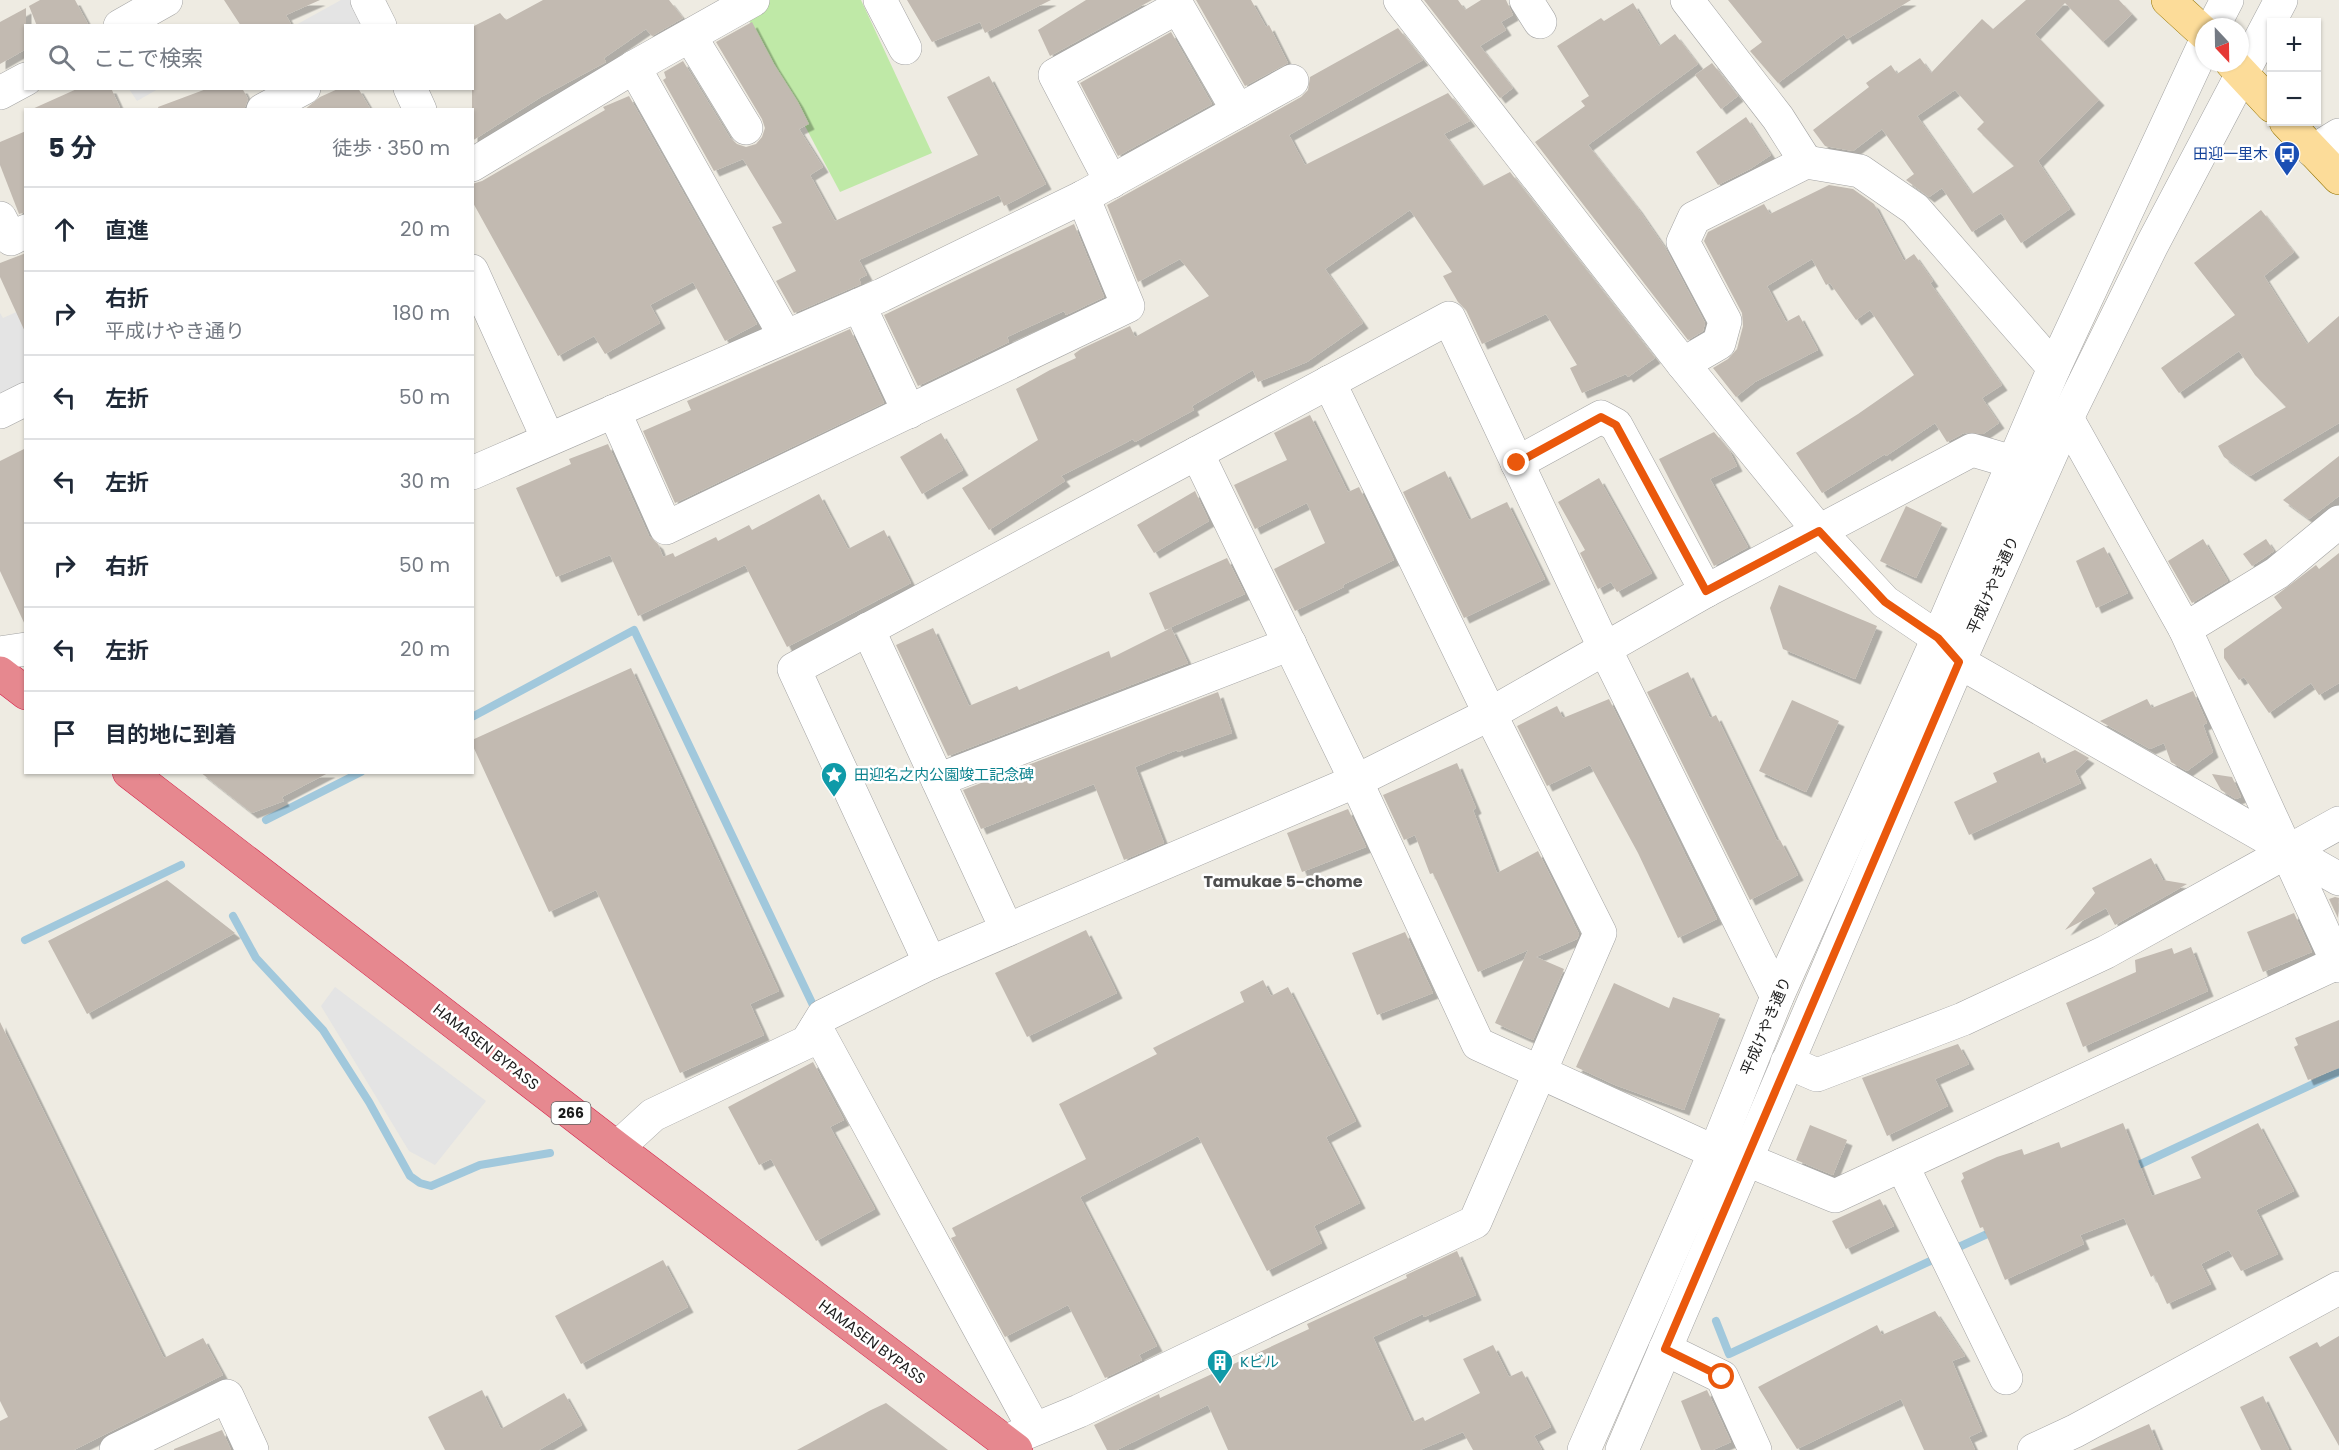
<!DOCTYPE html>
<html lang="ja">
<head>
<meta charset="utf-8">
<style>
	body { margin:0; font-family:Poppins,"Noto Sans JP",sans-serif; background:#f6f6f7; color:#1f2937 }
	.controls { position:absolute; right:18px; top:18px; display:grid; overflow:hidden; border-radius:0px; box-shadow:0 2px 4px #0004 }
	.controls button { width:54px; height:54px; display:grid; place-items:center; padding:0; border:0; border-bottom:2px solid #e0e1e3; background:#fff; color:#1f2937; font:30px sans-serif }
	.compass { position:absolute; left:2195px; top:18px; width:54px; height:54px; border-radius:50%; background:#fff; box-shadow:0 2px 4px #0004; rotate:158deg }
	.stop { position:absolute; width:18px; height:18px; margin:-14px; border:4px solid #ea580c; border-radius:50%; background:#fff }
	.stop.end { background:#ea580c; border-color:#fff; box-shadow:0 2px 6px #0008 }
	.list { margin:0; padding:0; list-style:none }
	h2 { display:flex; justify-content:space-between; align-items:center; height:78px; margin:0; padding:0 24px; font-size:26px }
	h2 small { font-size:20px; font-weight:400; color:#747a83 }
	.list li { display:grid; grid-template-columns:39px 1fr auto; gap:18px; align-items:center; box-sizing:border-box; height:84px; padding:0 24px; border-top:2px solid #e0e1e3 }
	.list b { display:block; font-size:22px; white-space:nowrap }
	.list p { margin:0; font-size:20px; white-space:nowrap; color:#747a83 }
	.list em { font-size:20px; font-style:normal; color:#747a83 }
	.icon { flex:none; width:33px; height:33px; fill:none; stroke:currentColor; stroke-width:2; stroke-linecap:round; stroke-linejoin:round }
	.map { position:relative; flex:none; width:2339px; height:1450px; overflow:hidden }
	.search { position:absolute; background:#fff; box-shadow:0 2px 4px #0004; left:24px; top:24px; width:450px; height:66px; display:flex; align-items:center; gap:15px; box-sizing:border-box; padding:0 21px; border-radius:0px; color:#747a83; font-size:22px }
	.panel { position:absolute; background:#fff; box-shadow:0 2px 4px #0004; left:24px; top:108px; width:450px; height:666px; border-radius:0px }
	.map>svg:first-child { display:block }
	.grass { fill:#bfe9a7 }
	.parking { fill:#e4e4e4 }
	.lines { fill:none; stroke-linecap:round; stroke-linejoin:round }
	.stream { stroke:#a1c8dc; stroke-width:8 }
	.building { fill:#c2bab1; fill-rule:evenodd; filter:url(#shadow) }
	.minor-casing { stroke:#a3a3a3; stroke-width:34 }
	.major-casing { stroke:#947400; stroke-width:34 }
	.highway-casing { stroke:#d7234c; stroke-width:34 }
	.minor { stroke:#fff; stroke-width:33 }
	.major { stroke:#fcdc99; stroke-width:33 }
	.highway { stroke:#e6888f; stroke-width:33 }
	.route { stroke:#ea580c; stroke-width:8 }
	.labels { text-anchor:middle; stroke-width:5; stroke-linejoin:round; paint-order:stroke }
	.shield { fill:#fff; stroke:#606060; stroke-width:1.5 }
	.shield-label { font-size:14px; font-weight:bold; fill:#1c1c1c }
	.transit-label { font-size:15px; fill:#164399; stroke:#fff; text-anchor:end }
	.street-label { font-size:15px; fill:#1c1c1c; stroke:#fff }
	.culture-label { font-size:15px; fill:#0d838f; stroke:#fff; text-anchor:start }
	.neighbourhood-label { font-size:16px; font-weight:bold; fill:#4f4f4f; stroke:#fff }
</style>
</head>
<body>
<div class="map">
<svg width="2339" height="1450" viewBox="0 0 2339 1450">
	<defs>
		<filter id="shadow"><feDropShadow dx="5.5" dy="5.5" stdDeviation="0" flood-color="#0004"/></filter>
	</defs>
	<rect width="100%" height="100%" fill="#eeebe2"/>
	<polygon class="grass" points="768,0 861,0 932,153 840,192 745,13"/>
	<g class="parking">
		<polygon points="341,0 352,0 364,26 294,26"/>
		<polygon points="129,89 158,89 137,101"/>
		<polygon points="25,308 25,389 0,402 0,313 3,318"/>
		<polygon points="335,987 486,1101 435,1165 409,1151 321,1006"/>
	</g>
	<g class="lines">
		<g class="stream">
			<polyline points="472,717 634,630 813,1005"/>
			<polyline points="266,820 361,772"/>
			<polyline points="233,916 256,958 323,1030 369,1102 410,1176 420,1183 431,1186 480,1165 550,1153"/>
			<polyline points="25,940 181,865"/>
			<polyline points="2130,1169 2339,1072"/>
			<polyline points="1950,1251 1996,1230"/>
			<polyline points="1716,1321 1729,1354 1939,1257"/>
		</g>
	</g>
	<g class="building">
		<polygon points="40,0 75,0 89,26 37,26 29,6"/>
		<polygon points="224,0 320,0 286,15 292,26 241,26"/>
		<polygon points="543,0 669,0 683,18 652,36 646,29 604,58 606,62 541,97 472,141 472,27 500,13 506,20"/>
		<polygon points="907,0 1051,0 985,33 980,22 932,42"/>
		<polygon points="1086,0 1152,0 1050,56 1038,30"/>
		<polygon points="1196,0 1251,0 1266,27 1269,25 1288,63 1245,86"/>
		<polygon points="1424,0 1458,0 1465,10 1481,0 1506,0 1513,15 1501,22 1506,30 1480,46 1513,88 1500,98"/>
		<polygon points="1728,0 1911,0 1847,39 1844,34 1778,83 1750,51 1762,42"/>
		<path d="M 2026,0 L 2119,0 L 2132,14 L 2103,42 L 2065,3 L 2035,34 L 2099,100 L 2038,161 L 2070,209 L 2021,243 L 2001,213 L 1972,232 L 1942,188 L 1929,197 L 1906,180 L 1914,174 L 1882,129 L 1853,151 L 1825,146 L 1813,130 L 1869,87 L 1866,83 L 1891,65 L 1897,74 L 1920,58 L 1931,73 L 1982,19 L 1993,29 ZM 1955,90 L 1984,122 L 1977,129 L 2014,166 L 1972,194 L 1917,116 Z"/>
		<polygon points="1633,3 1659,46 1675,34 1698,64 1588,145 1637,207 1666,249 1705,323 1703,331 1688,340 1535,142 1585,106 1581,101 1589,96 1557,46 1601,18 1604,21"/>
		<polygon points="26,8 26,49 0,64 0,22"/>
		<polygon points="752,22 774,64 798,102 809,124 799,129 823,167 810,175 835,221 978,155 947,97 989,76 1046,184 1004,206 999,195 859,260 867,275 859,279 861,284 794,313 776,281 796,271 772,227 782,223 743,159 714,171 663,80 666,78 664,72 683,61 730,138 737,144 746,147 756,144 762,137 765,128 762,119 716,42"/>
		<polygon points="1398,28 1423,60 1289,135 1305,165 1448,93 1470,121 1444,134 1483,186 1510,172 1655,358 1628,377 1626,374 1582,393 1570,368 1577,365 1546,314 1482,344 1466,310 1458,302 1443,276 1452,272 1410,210 1325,269 1363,323 1307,362 1258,382 1253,370 1192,406 1194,410 1135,442 1133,439 1061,476 1065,481 989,530 962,488 1038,440 1016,389 1050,370 1076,358 1074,354 1081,349 1130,326 1135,337 1209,296 1180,259 1138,282 1107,205 1301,97 1308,90 1310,77"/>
		<polygon points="1171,32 1212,104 1118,156 1080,83"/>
		<polygon points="1712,63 1738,96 1721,109 1695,75"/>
		<polygon points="79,88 111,88 121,110 30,110"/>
		<polygon points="209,88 242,88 248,99 244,110 159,110 158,107"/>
		<polygon points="340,88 358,88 371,110 304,110 320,97"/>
		<polygon points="629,96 757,324 725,341 693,282 650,305 660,323 605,354 594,336 558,356 472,201 472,184 482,181 605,110 603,107"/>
		<polygon points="1746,117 1771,155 1750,169 1718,185 1696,152"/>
		<polygon points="26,131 26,212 19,214 0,165 0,142"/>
		<polygon points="1829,185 1853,189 1874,204 1904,261 1914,254 1933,281 1930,283 2002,385 1982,398 1999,423 1983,434 1964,433 1947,442 1935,423 1886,456 1885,454 1822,493 1796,453 1858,414 1914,375 1870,310 1856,320 1830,283 1826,285 1812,259 1767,286 1786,322 1799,315 1818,350 1755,382 1736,397 1713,368 1728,359 1737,349 1743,326 1742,313 1704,241 1708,232 1764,204 1770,214"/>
		<polygon points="2261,210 2294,252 2264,276 2307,344 2339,316 2339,423 2250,476 2224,457 2218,446 2286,407 2255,375 2239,351 2179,393 2161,368 2235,315 2194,263"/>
		<polygon points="1074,224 1104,297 1066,315 1064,311 1007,337 1009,342 918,386 884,315"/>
		<polygon points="26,253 26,334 0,277 0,263"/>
		<polygon points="850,329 884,403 675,503 643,431 691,410 687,401"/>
		<polygon points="1310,415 1348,492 1359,487 1394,560 1343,585 1344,587 1295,611 1274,569 1325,543 1307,503 1255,529 1234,485 1287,460 1274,433"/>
		<polygon points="1714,432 1729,450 1737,466 1710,479 1748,547 1714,566 1659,459"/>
		<polygon points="941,433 963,470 922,494 900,457"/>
		<polygon points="608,444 649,536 658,544 663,557 673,553 675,557 716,537 718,541 749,525 752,530 819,494 848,549 884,530 911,583 787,647 745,565 638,616 610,555 556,577 516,488 571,464 569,459"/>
		<polygon points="26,448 26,627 0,571 0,461"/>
		<polygon points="2339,456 2339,496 2309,519 2283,500"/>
		<polygon points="1445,471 1469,520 1507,502 1545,579 1464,618 1403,492"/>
		<polygon points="1599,478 1652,573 1617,592 1611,582 1598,589 1580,553 1585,550 1558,502"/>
		<polygon points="1195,491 1209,521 1154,553 1137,525"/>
		<polygon points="1906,506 1942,523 1916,578 1880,561"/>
		<polygon points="2203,539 2228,581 2192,603 2168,561"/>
		<polygon points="2266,539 2274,551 2252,566 2243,554"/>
		<polygon points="2104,547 2128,593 2096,608 2076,561"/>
		<polygon points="2339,553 2339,683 2319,695 2311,683 2269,713 2244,677 2239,680 2224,658 2224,649 2282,608 2274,597 2316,565 2319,569"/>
		<polygon points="1227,558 1245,594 1165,630 1149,593"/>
		<polygon points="1779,585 1877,626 1855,679 1783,649 1770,608"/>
		<polygon points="933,628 969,706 1017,686 1019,690 1109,651 1111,658 1171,628 1188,663 948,756 896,645"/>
		<polygon points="631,668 779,991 750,1004 764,1035 680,1073 596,890 549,912 472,744 472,740"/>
		<polygon points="1688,672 1710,718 1716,715 1777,841 1780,840 1798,875 1750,900 1647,692"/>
		<polygon points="2193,691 2207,723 2203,725 2213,752 2187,771 2171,762 2164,743 2150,749 2100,721 2147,699 2152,708"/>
		<polygon points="1218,692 1232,733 1178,752 1177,750 1135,767 1164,843 1124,860 1094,784 981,829 963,790"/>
		<polygon points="1609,699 1717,919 1678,938 1638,853 1590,765 1547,786 1517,726 1557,706 1563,718"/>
		<polygon points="1792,700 1839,721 1806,792 1759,771"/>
		<polygon points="2075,750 2089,758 2075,771 2081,783 1969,835 1954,802 1997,782 1993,773 2039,752 2044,764"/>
		<polygon points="1457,763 1476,808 1473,810 1497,873 1538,851 1579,934 1577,939 1536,957 1564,969 1533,1040 1495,1023 1528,950 1478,972 1433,873 1430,874 1415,835 1404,840 1383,795"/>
		<polygon points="200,772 330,772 282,797 284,801 252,813"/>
		<polygon points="2212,774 2232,777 2241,797 2236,799 2221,790"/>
		<polygon points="1348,809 1366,847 1302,872 1287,833"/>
		<polygon points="2151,858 2163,880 2187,884 2115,925 2106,908 2065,930 2095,893 2092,888"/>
		<polygon points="167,880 235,933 87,1014 48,941"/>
		<polygon points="2335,897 2339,898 2338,918 2329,899"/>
		<polygon points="2294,913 2312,952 2263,972 2247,932"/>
		<polygon points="1086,930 1117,993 1027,1037 995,973"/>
		<polygon points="1405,932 1433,993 1377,1015 1352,953"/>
		<polygon points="2191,947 2208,991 2083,1047 2066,1003 2136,972 2135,960 2172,948 2174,954"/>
		<polygon points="1263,980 1271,996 1288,987 1356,1121 1326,1137 1360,1203 1314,1226 1322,1243 1267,1271 1198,1136 1080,1197 1157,1346 1139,1355 1142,1360 1105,1378 1068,1305 1005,1337 951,1238 956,1236 952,1228 1086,1159 1059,1104 1157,1054 1153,1048 1244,1002 1240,992"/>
		<polygon points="1614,983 1669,1008 1673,997 1720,1014 1684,1110 1615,1085 1576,1067"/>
		<polygon points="2339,1020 2339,1068 2308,1080 2294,1047 2298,1045 2295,1038"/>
		<polygon points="0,1022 164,1358 203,1338 223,1375 74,1450 0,1450 0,1421 8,1417 0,1401"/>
		<polygon points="1958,1044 1969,1064 1935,1079 1948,1106 1887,1136 1862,1078"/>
		<polygon points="813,1062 844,1120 830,1127 875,1209 816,1241 771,1159 759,1165 728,1107"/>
		<polygon points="2123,1123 2152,1196 2201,1178 2191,1157 2258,1123 2294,1191 2256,1210 2278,1254 2241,1271 2229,1250 2201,1264 2211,1284 2167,1304 2154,1275 2151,1277 2124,1218 2080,1235 2084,1244 2005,1280 1983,1227 1980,1228 1961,1181 1964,1178 1962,1173 1997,1157 2022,1149 2024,1155 2059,1142 2061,1148"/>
		<polygon points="1810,1125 1847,1140 1833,1175 1796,1160"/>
		<polygon points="1880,1199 1894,1226 1846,1249 1832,1221"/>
		<polygon points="1457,1251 1476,1295 1424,1317 1423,1314 1373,1337 1412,1422 1423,1417 1425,1421 1480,1393 1463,1359 1493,1345 1509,1377 1522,1371 1551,1427 1534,1436 1542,1450 1473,1450 1463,1432 1420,1450 1228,1450 1208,1405 1117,1450 1107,1450 1094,1425 1159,1394 1160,1398 1309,1329 1307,1324 1407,1278 1406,1275"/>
		<polygon points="663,1260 688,1307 581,1364 555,1316"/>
		<polygon points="1935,1311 1965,1356 1952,1361 1982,1431 1969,1437 1975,1450 1924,1450 1901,1399 1797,1449 1758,1387 1877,1325 1882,1335"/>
		<polygon points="2339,1336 2339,1446 2289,1357 2317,1342 2320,1347"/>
		<polygon points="482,1390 501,1429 564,1393 582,1425 539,1450 445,1450 428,1417"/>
		<polygon points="1707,1390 1731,1442 1713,1450 1701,1450 1681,1401"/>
		<polygon points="2263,1396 2289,1450 2261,1450 2240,1407"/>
		<polygon points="886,1403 948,1450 797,1450 871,1410"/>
		<polygon points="2149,1424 2160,1450 2090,1450"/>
		<polygon points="222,1430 231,1450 174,1450 174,1449"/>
	</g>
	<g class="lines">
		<g class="minor-casing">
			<g id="minor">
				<polyline points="367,0 380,26"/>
				<polyline points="880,0 905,48"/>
				<polyline points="1400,0 1683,364 1819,531 1885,602 1938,638 1959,662 2339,879"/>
				<polyline points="1526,0 1540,22"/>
				<polyline points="1687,0 1778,118 1806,162"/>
				<polyline points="120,26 166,0"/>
				<polyline points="2213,27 2227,0"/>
				<polyline points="690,36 746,128"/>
				<polyline points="634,67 785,336"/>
				<polyline points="410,88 420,110"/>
				<polyline points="0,93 26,79"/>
				<polyline points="263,110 304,88"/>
				<polyline points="2313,151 2339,135"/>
				<polyline points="472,165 634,67 753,0"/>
				<polyline points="1111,182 1055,75 1178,7 1238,111"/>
				<polyline points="0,218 11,239 26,231"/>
				<polyline points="472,271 548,439"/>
				<polyline points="859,305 909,412"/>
				<polyline points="1683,364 1719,343 1725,321 1683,242 1694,218 1806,162 1860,171 1915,209 2054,368"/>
				<polyline points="614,411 666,528 1128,306 1083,197"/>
				<polyline points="0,412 26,399"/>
				<polyline points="2067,418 2185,629 2339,966"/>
				<polyline points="1197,453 1356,781 1478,1044 1715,1152"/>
				<polyline points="1517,463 1601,417 1616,425 1706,591"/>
				<polyline points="472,473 882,295 1083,197 1292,81"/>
				<polyline points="868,629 1007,930"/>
				<polyline points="2185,629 2277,573 2339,522"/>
				<polyline points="0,653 26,649"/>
				<polyline points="938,780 1290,644"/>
				<polyline points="930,963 794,669 1449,318 1605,649 1777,997"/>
				<polyline points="816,1028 1034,1429"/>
				<polyline points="1787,1062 1817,1075 1963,1019 2106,952 2339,823"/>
				<polyline points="617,1148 653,1115 807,1042 823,1016 930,963 1356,781 1490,714 1706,591 1972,450 2013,462"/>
				<polyline points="1745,1159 1835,1196 2337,963"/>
				<polyline points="1902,1165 2006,1378"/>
				<polyline points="1665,1349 1722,1377 1755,1450"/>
				<polyline points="1004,1442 1079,1411 1475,1222 1600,933 1490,714 1329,382"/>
				<polyline points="116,1450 227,1396 252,1450"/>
				<polyline points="1584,1450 1715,1152 1777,997 1938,638 2054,368 2204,45"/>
				<polyline points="1622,1450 1959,662 2067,418 2152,245 2281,0"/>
				<polyline points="2034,1450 2075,1431 2339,1288"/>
			</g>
		</g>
		<g class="major-casing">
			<g id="major">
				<polyline points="2168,0 2204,33"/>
				<polyline points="2232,63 2272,106"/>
				<polyline points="2286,122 2339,178"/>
			</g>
		</g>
		<g class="highway-casing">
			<g id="highway">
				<polyline points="0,673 26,693"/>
				<polyline points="129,772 617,1148 1016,1450"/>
			</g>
		</g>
		<use href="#minor" class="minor"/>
		<use href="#major" class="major"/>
		<use href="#highway" class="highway"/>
	</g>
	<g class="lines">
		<polyline class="route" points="1517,463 1601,417 1616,425 1706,591 1819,531 1885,602 1938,638 1959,662 1665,1349 1722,1377"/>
	</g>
	<defs>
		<g id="bus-pin" transform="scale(1.35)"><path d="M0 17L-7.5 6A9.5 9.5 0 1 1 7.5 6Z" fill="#1a4fb4" stroke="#fff"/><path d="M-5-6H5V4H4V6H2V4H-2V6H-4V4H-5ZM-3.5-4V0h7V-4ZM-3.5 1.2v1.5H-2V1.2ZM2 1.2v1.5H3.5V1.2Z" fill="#fff"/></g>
		<g id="sight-pin" transform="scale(1.35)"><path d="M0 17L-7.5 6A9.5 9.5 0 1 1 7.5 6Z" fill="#0f9aa8" stroke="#fff"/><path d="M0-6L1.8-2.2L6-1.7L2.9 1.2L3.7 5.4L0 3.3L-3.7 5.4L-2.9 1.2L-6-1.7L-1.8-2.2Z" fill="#fff"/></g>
		<g id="building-pin" transform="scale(1.35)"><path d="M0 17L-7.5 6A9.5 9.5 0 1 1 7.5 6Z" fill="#0f9aa8" stroke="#fff"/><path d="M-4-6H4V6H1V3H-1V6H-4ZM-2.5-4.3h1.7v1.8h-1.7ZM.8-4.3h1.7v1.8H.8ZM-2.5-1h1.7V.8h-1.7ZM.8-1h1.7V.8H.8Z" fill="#fff"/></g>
	</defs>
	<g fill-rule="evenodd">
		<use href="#bus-pin" x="2287" y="154"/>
		<use href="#sight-pin" x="834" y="775"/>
		<use href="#building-pin" x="1220" y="1362"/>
	</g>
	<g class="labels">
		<rect class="shield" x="551.5" y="1102" width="39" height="22" rx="4.5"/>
		<g class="shield-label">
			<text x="571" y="1118">266</text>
		</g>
		<g class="transit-label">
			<text x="2268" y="159">田迎一里木</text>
		</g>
		<g class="street-label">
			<text transform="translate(1993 585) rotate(-66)" y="5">平成けやき通り</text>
			<text transform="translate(1766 1026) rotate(-67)" y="5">平成けやき通り</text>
			<text transform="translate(486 1047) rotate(38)" y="5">HAMASEN BYPASS</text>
			<text transform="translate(872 1342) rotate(37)" y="5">HAMASEN BYPASS</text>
		</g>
		<g class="culture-label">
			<text x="854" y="780">田迎名之内公園竣工記念碑</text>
			<text x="1240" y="1367">Kビル</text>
		</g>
		<g class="neighbourhood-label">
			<text x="1283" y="887">Tamukae 5-chome</text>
		</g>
	</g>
</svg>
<div class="controls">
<button>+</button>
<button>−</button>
</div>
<svg class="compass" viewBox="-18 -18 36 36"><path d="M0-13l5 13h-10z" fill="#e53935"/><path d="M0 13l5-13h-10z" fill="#747a83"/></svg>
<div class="stop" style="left:1722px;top:1377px"></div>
<div class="stop end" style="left:1517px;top:463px"></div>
<div class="search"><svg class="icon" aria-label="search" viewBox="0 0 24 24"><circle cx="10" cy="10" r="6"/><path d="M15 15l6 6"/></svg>ここで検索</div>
<section class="panel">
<h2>5 分<small>徒歩 · 350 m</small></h2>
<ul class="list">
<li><svg class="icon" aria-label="ahead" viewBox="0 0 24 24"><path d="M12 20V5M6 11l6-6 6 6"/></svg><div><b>直進</b></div><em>20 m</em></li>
<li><svg class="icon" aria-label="right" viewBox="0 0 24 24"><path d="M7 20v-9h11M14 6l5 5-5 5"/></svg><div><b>右折</b><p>平成けやき通り</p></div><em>180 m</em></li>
<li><svg class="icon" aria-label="left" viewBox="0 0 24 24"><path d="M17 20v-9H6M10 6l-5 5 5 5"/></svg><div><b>左折</b></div><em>50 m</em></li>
<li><svg class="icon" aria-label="left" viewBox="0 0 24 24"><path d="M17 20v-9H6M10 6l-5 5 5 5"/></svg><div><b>左折</b></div><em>30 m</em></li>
<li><svg class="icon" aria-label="right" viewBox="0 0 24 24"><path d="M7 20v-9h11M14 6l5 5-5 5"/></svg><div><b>右折</b></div><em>50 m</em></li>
<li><svg class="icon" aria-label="left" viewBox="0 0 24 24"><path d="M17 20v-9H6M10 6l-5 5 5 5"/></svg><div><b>左折</b></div><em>20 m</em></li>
<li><svg class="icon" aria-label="arrive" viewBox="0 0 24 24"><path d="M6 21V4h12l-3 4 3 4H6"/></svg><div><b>目的地に到着</b></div></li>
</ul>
</section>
</div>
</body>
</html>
